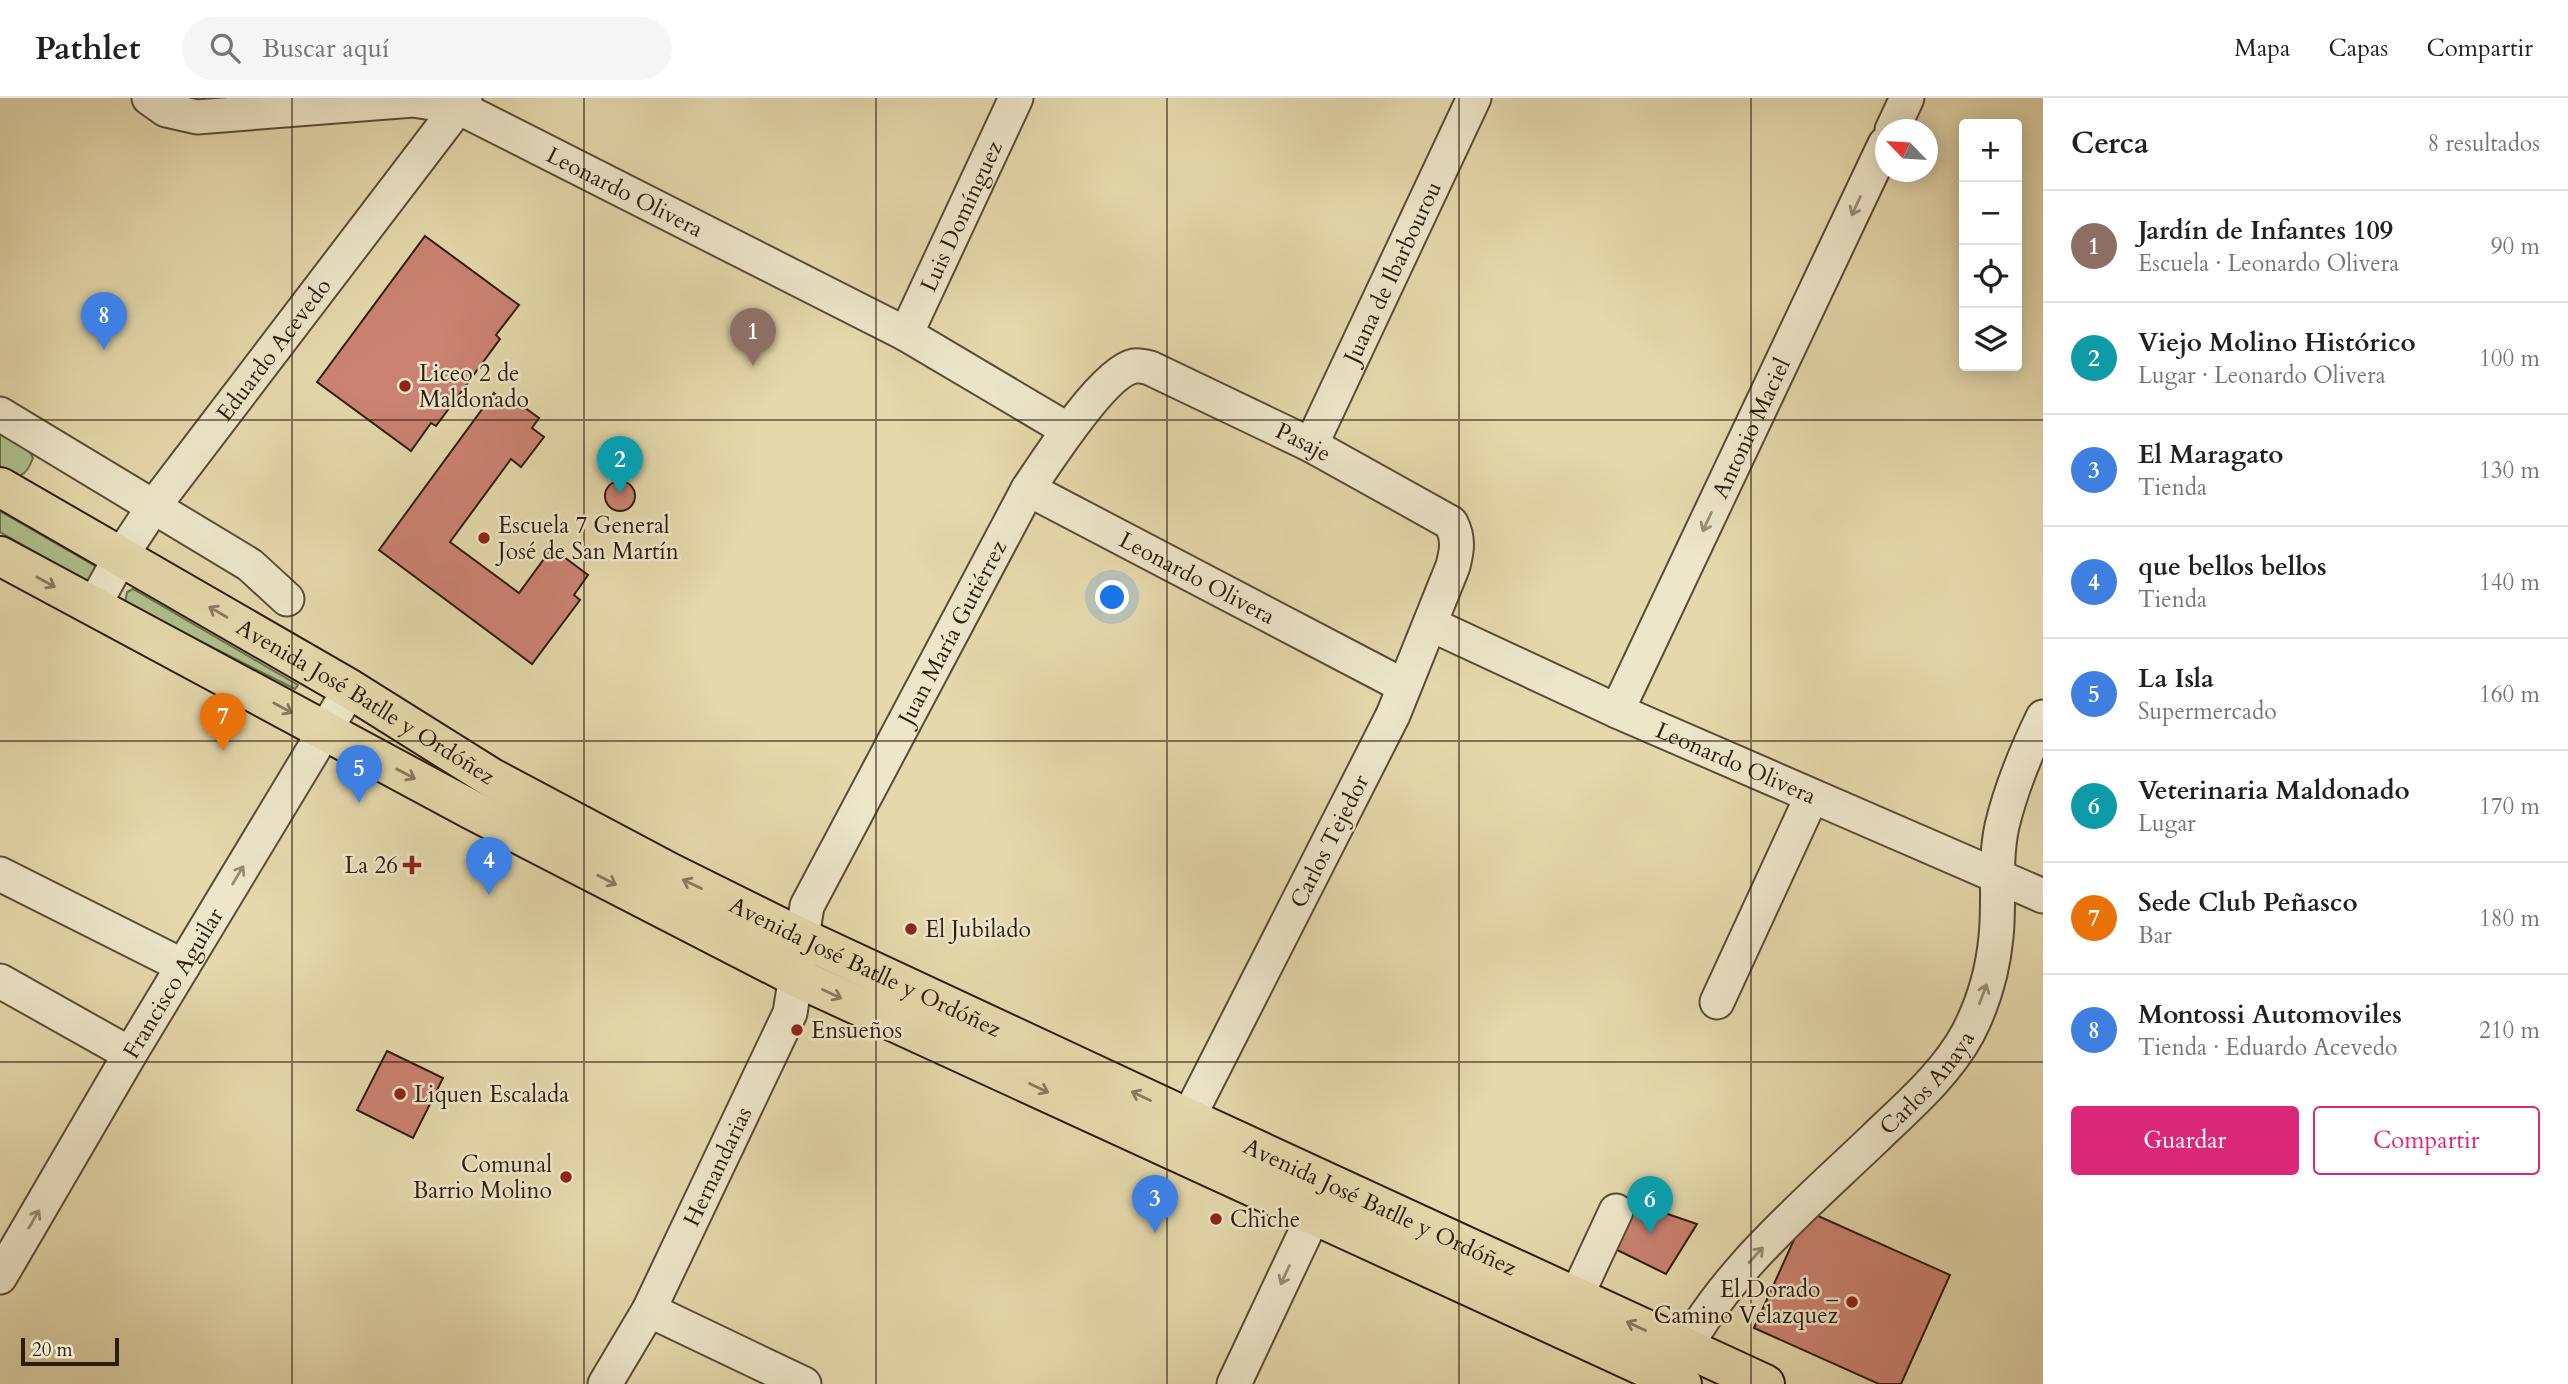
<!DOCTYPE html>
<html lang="es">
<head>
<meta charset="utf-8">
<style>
	body { margin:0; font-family:Cardo,serif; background:#f6f6f6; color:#202124 }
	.controls { position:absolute; right:21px; top:21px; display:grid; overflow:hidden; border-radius:7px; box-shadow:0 4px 18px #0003 }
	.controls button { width:63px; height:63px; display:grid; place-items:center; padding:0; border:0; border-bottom:2px solid #e0e0e0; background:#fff; color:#202124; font:35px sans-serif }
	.compass { position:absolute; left:1875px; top:21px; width:63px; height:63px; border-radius:50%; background:#fff; box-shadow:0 4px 18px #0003; rotate:295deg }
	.scale { position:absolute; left:21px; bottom:18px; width:98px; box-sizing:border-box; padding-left:7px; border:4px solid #2d1d0f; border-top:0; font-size:19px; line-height:24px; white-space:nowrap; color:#2d1d0f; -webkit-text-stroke:5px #ede6c9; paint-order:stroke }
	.you { position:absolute; left:1113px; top:500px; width:24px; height:24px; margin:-18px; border:5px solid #fff; border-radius:50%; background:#1a73e8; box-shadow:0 0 0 10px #1a73e833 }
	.badge { display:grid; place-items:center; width:46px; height:46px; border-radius:50%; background:#db2777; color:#fff; font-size:23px; font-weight:700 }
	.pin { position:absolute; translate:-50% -58px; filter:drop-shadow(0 2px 4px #0008) }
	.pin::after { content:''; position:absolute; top:37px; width:24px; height:21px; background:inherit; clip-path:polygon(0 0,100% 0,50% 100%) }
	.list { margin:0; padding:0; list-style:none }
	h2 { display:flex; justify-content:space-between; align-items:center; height:91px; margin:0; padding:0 28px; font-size:30px }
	h2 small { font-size:23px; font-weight:400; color:#757577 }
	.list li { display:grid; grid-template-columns:46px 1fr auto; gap:21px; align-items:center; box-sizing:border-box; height:112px; padding:0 28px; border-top:2px solid #e0e0e0 }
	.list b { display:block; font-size:26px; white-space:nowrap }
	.list p { margin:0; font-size:23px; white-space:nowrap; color:#757577 }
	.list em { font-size:23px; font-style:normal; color:#757577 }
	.actions { display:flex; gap:14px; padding:21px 28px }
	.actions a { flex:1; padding:16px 0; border:2px solid #db2777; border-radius:7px; text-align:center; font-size:24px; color:#db2777 }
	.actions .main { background:#db2777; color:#fff }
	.icon { flex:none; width:38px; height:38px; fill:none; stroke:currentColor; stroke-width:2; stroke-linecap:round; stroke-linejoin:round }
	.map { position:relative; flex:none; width:2043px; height:1286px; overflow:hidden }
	header { display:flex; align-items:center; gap:42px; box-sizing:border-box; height:98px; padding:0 35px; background:#fff; border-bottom:2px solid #e0e0e0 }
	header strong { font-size:33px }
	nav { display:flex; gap:38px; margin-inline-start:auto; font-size:24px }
	.search { width:490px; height:63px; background:#f6f6f6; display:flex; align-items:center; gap:18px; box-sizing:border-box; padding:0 24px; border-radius:38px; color:#757577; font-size:26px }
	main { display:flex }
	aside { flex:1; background:#fff }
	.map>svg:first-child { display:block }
	.green { fill:#aec08e; stroke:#6e6e4e; stroke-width:2 }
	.building { fill:#cb8272; stroke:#2d1d0f; stroke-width:2 }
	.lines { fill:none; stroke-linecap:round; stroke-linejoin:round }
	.minor-casing { stroke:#5b4c36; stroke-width:37 }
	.major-casing { stroke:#2d1d0f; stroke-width:42 }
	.minor { stroke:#ede6c9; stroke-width:33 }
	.major { stroke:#e4d8ac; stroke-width:38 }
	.oneway { stroke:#978c75 }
	.oneway2 { stroke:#887a5e }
	.grid { fill:none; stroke:#2d1d0f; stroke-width:2; stroke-opacity:0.55 }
	.poi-dot { fill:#8f2418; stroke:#ede6c9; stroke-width:2.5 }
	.labels { text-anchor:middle; stroke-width:5; stroke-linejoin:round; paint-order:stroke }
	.street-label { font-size:23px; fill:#2d1d0f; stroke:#ede6c9 }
	.poi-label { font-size:23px; fill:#2d1d0f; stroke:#ede6c9; text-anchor:start }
</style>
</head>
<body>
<header>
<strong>Pathlet</strong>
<div class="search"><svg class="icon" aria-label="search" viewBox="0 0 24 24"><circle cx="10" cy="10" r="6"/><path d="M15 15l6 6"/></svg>Buscar aquí</div>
<nav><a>Mapa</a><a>Capas</a><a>Compartir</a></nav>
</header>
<main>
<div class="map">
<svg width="2043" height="1286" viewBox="0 0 2043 1286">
	<rect width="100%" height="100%" fill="#e4d8ac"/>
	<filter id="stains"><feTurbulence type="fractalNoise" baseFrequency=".00286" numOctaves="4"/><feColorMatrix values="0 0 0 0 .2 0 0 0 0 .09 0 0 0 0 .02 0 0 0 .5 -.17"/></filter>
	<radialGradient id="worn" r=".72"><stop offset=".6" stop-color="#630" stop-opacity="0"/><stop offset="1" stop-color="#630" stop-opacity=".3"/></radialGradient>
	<g class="green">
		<path d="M 0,331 L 27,348 L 33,360 C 26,379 18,383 0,372 Z"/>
		<polygon points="0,413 95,468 96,474 88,484 0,434"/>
		<polygon points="133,491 298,587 295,591 125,505 127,494"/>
	</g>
	<g class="building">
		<polygon points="425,138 519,207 496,237 500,241 436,328 431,325 411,353 317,284"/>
		<polygon points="494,295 510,308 514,302 539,320 532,330 544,339 521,369 511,361 450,444 519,495 552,450 588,477 574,497 580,502 532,566 379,452"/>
		<circle cx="620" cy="398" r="15"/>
		<polygon points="387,953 443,980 413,1040 357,1012"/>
		<polygon points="1627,1102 1697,1126 1666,1176 1605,1146"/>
		<polygon points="1807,1113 1950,1177 1901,1286 1879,1286 1754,1230"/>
	</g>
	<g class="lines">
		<g class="minor-casing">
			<g id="minor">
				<path id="s1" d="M 149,0 L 166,12 L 197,19 L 413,2 L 458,9 L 906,236 L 1068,332"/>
				<polyline points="1892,32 1907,0"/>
				<path id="s2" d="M 906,236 L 1016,0"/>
				<polyline points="0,316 250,467 287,501"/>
				<path id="s3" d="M 1311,347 L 1474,0"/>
				<path id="s4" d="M 1028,391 L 1404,588"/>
				<path id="s5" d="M 93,509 L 121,458 L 154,408 L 465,0"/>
				<path id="s6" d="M 1430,526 L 1617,613 L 2043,798"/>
				<path id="s7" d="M 1617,613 L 1885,46"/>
				<polyline points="0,776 183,868"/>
				<polyline points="0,883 130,956"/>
				<polyline points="1717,904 1812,698"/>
				<path id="s8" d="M 0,1179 L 130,956 L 350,591"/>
				<polyline points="1576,1199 1616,1113"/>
				<polyline points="649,1212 804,1286"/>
				<path id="s9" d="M 1674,1272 C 1717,1180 1801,1111 1874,1041 C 1907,1009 1946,976 1968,935 C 1983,906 1993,871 1996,839 C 2000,803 1994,764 2002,728 C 2011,690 2026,654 2043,619"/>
				<path id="s10" d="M 605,1286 L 649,1212 L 790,915 L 807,808 L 1028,391 C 1046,364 1104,274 1134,268 C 1138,267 1146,269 1150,270 L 1311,347 L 1451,425 C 1459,441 1457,452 1453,468 L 1393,617 L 1176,1044"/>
				<polyline points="1234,1286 1324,1095"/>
			</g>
		</g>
		<g class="major-casing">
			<g id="major">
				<path id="s11" d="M 0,389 L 350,591 L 492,680 L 669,774 L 802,840 L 1188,1020 L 1765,1286"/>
				<polyline points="0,458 472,712 796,879 1682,1286"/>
			</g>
		</g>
		<use href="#minor" class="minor"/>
		<use href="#major" class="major"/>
	</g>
	<defs><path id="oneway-shaft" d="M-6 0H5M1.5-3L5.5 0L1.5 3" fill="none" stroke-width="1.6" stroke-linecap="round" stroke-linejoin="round" transform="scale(1.75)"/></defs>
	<g class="oneway">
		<use href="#oneway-shaft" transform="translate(1856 108) rotate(115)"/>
		<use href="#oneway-shaft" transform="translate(1707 424) rotate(115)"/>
		<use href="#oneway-shaft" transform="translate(238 777) rotate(-59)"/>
		<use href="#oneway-shaft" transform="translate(1983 896) rotate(-70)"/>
		<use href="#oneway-shaft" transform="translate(34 1121) rotate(-60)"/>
		<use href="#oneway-shaft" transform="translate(1756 1157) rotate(-48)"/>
		<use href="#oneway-shaft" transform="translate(1285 1177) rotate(115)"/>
	</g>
	<g class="oneway2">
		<use href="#oneway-shaft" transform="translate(46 484) rotate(29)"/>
		<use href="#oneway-shaft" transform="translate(218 514) rotate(-150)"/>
		<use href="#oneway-shaft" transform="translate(283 610) rotate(28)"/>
		<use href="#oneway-shaft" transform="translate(406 676) rotate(28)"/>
		<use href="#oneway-shaft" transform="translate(607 782) rotate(27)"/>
		<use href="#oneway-shaft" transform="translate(692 786) rotate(-154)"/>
		<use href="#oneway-shaft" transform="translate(832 896) rotate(25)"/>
		<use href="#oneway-shaft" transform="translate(1039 990) rotate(25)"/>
		<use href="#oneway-shaft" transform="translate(1141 998) rotate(-155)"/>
		<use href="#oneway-shaft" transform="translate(1636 1228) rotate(-155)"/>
	</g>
	<path class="grid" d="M 292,0 L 292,1286M 584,0 L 584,1286M 876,0 L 876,1286M 1167,0 L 1167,1286M 1459,0 L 1459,1286M 1751,0 L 1751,1286M 0,322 L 2043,322M 0,643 L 2043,643M 0,964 L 2043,964"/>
	<g class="poi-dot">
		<circle cx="405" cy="288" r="7"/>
		<circle cx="484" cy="440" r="7"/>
		<path d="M408.5 756.5h7v7h7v7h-7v7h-7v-7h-7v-7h7z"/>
		<circle cx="911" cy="831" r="7"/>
		<circle cx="797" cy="932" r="7"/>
		<circle cx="400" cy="996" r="7"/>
		<circle cx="566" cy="1079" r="7"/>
		<circle cx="1216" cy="1121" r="7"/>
		<circle cx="1852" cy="1204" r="7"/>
	</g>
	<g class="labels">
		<g class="street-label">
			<text dy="8" stroke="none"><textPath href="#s1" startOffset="502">Leonardo Olivera</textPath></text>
			<text dy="8" stroke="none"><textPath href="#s2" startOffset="130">Luis Domínguez</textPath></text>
			<text dy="8" stroke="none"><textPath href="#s3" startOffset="191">Juana de Ibarbourou</textPath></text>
			<text dy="8" stroke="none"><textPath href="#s5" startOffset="315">Eduardo Acevedo</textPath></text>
			<text dy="8" stroke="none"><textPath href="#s7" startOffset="313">Antonio Maciel</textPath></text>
			<text dy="8" stroke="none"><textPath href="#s10" startOffset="1346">Pasaje</textPath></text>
			<text dy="8" stroke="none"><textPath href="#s4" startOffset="191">Leonardo Olivera</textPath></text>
			<text dy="8" stroke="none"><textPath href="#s10" startOffset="833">Juan María Gutiérrez</textPath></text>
			<text dy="8" stroke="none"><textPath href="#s11" startOffset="424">Avenida José Batlle y Ordóñez</textPath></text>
			<text dy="8" stroke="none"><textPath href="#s6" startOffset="336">Leonardo Olivera</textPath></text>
			<text transform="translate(1329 743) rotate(-63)" y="8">Carlos Tejedor</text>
			<text dy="8" stroke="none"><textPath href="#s11" startOffset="990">Avenida José Batlle y Ordóñez</textPath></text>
			<text dy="8" stroke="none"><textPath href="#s8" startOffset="341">Francisco Aguilar</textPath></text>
			<text dy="8" stroke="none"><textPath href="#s9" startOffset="385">Carlos Anaya</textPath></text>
			<text dy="8" stroke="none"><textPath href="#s10" startOffset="245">Hernandarias</textPath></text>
			<text dy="8" stroke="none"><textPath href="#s11" startOffset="1558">Avenida José Batlle y Ordóñez</textPath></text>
		</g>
		<g class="poi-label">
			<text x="419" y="283">Liceo 2 de<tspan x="419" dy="26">Maldonado</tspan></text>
			<text x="498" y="435">Escuela 7 General<tspan x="498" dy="26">José de San Martín</tspan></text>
			<text x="398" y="775" text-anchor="end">La 26</text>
			<text x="925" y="839">El Jubilado</text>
			<text x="811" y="940">Ensueños</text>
			<text x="414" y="1004">Liquen Escalada</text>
			<text x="552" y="1074" text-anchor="end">Comunal<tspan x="552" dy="26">Barrio Molino</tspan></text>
			<text x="1230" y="1129">Chiche</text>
			<text x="1838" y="1199" text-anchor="end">El Dorado _<tspan x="1838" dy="26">Camino Velazquez</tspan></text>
		</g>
	</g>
	<rect width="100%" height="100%" filter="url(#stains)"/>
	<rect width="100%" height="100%" fill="url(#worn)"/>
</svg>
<div class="controls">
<button>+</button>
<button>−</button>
<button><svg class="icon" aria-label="locate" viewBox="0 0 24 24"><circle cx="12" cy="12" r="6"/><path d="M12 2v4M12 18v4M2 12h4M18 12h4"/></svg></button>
<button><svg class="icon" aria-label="layers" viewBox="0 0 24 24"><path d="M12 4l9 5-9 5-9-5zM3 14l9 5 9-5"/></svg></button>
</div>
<svg class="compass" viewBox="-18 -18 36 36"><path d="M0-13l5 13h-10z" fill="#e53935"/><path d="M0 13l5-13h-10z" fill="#757577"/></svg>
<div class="scale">20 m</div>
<div class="you"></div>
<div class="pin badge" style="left:753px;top:268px;background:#8d6e63">1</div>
<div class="pin badge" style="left:620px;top:396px;background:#0f9aa8">2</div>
<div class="pin badge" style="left:1155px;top:1135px;background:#3f7fe0">3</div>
<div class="pin badge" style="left:489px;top:797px;background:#3f7fe0">4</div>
<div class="pin badge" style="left:359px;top:705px;background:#3f7fe0">5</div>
<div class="pin badge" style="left:1650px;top:1136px;background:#0f9aa8">6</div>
<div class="pin badge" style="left:223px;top:653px;background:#e8710a">7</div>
<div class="pin badge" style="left:104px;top:252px;background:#3f7fe0">8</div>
</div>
<aside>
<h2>Cerca<small>8 resultados</small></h2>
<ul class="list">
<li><span class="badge" style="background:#8d6e63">1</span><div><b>Jardín de Infantes 109</b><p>Escuela · Leonardo Olivera</p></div><em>90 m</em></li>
<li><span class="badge" style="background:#0f9aa8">2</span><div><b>Viejo Molino Histórico</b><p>Lugar · Leonardo Olivera</p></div><em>100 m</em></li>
<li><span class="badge" style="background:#3f7fe0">3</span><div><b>El Maragato</b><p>Tienda</p></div><em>130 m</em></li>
<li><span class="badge" style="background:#3f7fe0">4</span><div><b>que bellos bellos</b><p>Tienda</p></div><em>140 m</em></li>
<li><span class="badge" style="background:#3f7fe0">5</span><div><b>La Isla</b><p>Supermercado</p></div><em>160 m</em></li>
<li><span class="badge" style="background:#0f9aa8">6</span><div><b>Veterinaria Maldonado</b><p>Lugar</p></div><em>170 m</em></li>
<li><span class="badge" style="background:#e8710a">7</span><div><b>Sede Club Peñasco</b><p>Bar</p></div><em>180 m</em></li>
<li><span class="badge" style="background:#3f7fe0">8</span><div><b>Montossi Automoviles</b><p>Tienda · Eduardo Acevedo</p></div><em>210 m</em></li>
</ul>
<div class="actions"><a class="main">Guardar</a><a>Compartir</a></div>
</aside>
</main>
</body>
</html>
